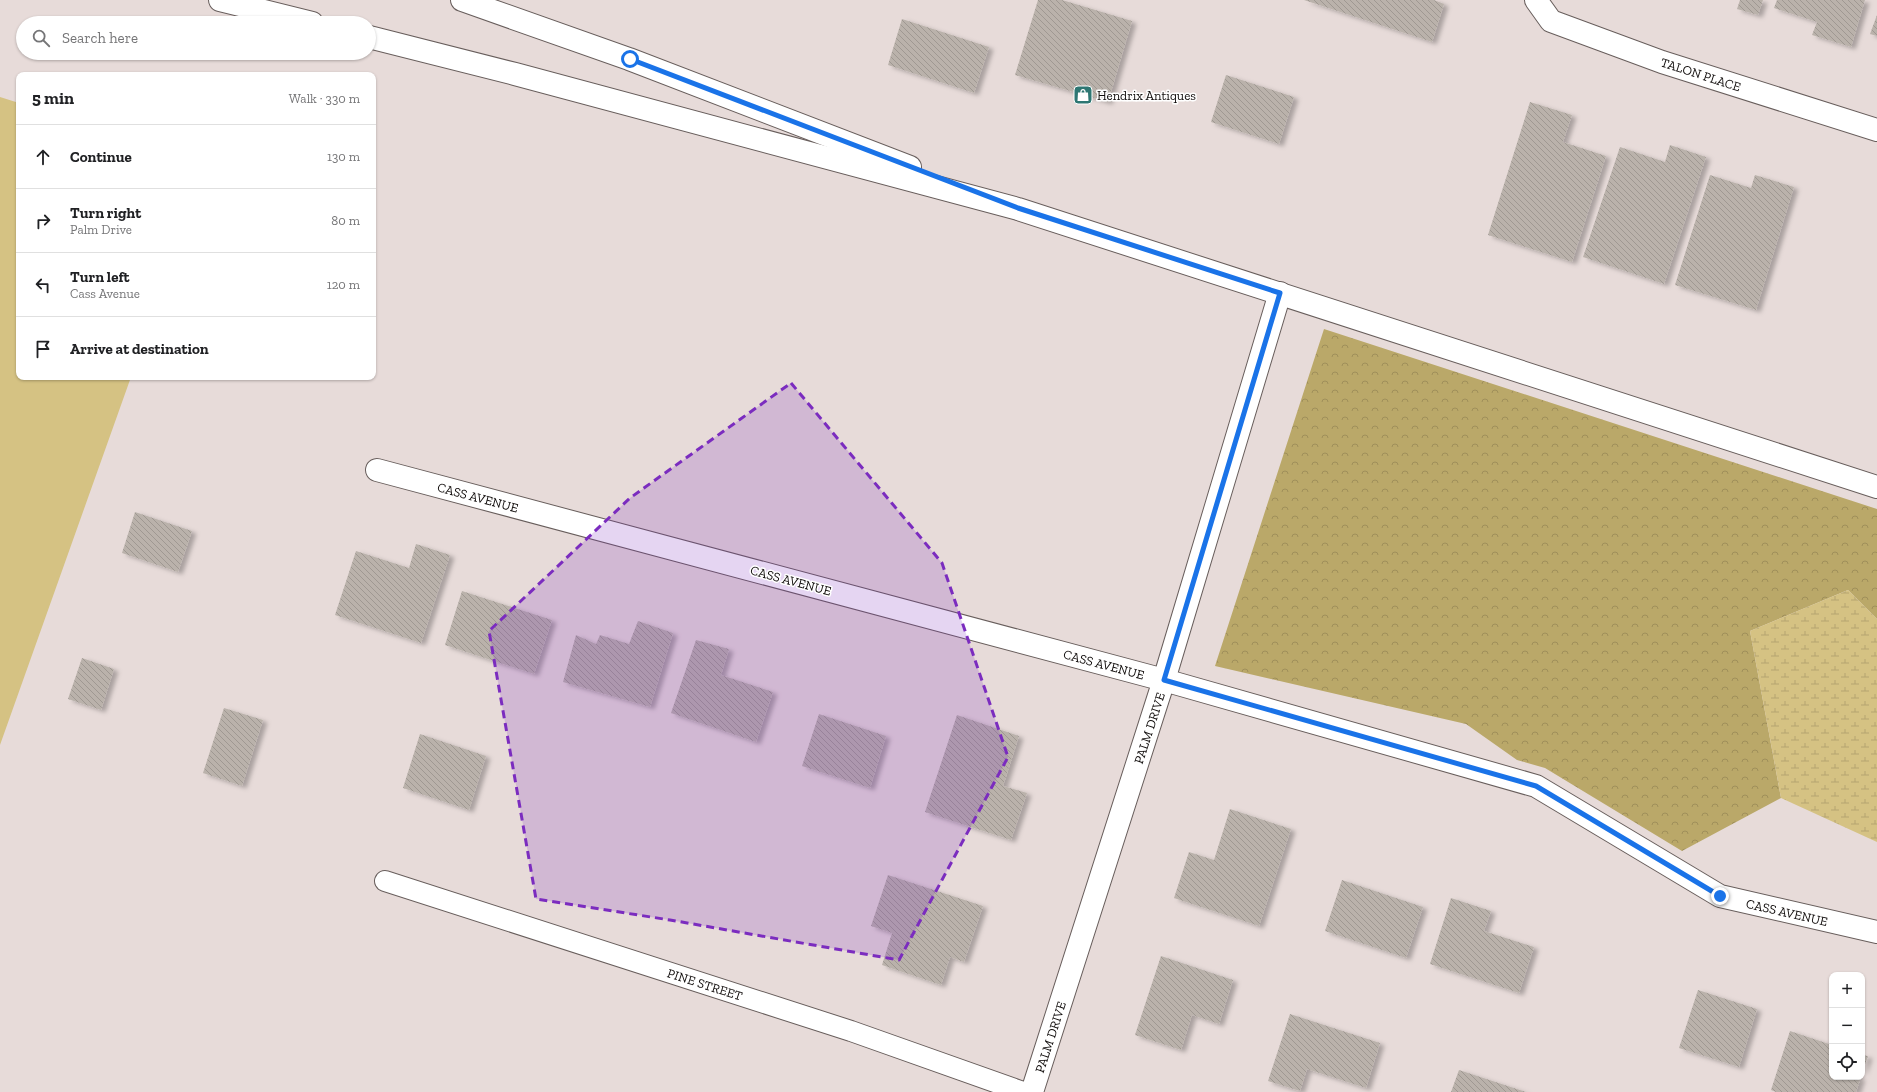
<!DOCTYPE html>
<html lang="en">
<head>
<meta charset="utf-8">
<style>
	body { margin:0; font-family:"Zilla Slab",serif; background:#f6f6f6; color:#202124 }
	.controls { position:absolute; right:12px; bottom:12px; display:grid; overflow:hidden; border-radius:8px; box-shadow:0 1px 3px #0004 }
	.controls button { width:36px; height:36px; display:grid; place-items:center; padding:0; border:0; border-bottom:1px solid #e0e0e0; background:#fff; color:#202124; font:20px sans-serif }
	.stop { position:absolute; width:12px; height:12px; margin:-9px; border:3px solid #1a73e8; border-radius:50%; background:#fff }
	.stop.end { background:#1a73e8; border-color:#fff; box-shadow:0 1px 4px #0008 }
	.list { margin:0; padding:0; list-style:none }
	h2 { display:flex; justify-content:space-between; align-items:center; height:52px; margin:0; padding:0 16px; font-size:17px }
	h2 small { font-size:13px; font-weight:400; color:#757577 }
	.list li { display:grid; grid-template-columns:26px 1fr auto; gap:12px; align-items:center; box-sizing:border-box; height:64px; padding:0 16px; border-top:1px solid #e0e0e0 }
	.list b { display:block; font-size:15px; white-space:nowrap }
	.list p { margin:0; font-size:13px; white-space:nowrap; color:#757577 }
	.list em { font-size:13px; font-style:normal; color:#757577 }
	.icon { flex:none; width:22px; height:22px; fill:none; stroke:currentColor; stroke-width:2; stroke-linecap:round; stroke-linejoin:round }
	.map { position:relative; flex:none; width:1877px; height:1092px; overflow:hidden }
	.search { position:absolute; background:#fff; box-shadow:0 1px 3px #0004; left:16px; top:16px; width:360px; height:44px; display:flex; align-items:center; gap:10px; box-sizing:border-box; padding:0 14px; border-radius:22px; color:#757577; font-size:15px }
	.panel { position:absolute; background:#fff; box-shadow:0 1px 3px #0004; left:16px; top:72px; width:360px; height:308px; border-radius:8px }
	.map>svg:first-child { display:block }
	.grass { fill:#d5c283 }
	.forest { fill:url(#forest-crowns) }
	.wetland { fill:url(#wetland-marsh) }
	.building { fill:url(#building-back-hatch); filter:url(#shadow) }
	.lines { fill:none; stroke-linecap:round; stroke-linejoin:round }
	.lane-casing { stroke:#685e5c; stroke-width:22 }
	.street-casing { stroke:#685e5c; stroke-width:24 }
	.primary-casing { stroke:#685e5c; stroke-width:24 }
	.lane { stroke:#fff; stroke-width:20 }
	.street { stroke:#fff; stroke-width:22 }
	.primary { stroke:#fff; stroke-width:22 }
	.route { stroke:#1a73e8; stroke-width:5 }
	.marked { fill:#7b2cbf; fill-opacity:0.2; stroke:#7b2cbf; stroke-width:3; stroke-dasharray:8 5; stroke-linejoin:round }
	.labels { text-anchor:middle; stroke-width:3; stroke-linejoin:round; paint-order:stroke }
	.street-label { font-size:13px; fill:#0f0b0a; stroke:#fff }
	.poi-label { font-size:13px; fill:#0f0b0a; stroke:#fff; text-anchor:start }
</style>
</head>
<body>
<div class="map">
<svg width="1877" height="1092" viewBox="0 0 1877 1092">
	<defs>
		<pattern id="forest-crowns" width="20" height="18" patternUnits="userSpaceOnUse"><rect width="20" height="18" fill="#baa869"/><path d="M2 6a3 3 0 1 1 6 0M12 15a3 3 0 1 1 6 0" fill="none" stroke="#9f8f5a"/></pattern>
		<pattern id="wetland-marsh" width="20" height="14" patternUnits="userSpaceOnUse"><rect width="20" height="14" fill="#d5c283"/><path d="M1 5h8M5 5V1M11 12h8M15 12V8" fill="none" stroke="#b6a570"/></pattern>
		<pattern id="building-back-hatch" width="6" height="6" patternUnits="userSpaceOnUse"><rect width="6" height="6" fill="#bab2ab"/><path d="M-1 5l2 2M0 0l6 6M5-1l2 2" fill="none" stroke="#9f9892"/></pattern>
		<filter id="shadow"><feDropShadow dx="4.5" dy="2.5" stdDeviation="2" flood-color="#0004"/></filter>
	</defs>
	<rect width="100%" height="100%" fill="#e7dbd9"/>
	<polygon class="grass" points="0,97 19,103 19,377 131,377 0,745"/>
	<polygon class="forest" points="1324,329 1877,509 1877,619 1848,590 1750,631 1781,798 1682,851 1545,768 1517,760 1466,724 1215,666"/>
	<polygon class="wetland" points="1848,590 1877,619 1877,842 1781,798 1750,631"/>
	<g class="building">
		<polygon points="1038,0 1062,0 1132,21 1108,102 1015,75"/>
		<polygon points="1304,0 1434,0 1444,4 1432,42"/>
		<polygon points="1740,0 1763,0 1758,15 1737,9"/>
		<polygon points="1777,0 1865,0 1851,47 1812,35 1817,22 1774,8"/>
		<polygon points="1877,15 1877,36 1870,34"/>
		<polygon points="902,19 989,47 974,93 888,65"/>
		<polygon points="1226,75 1294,97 1279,144 1211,122"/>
		<polygon points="1530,102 1572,115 1563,142 1606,156 1572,262 1488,235"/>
		<polygon points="1670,145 1706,157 1664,284 1583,257 1620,147 1665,162"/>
		<polygon points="1710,175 1751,188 1755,175 1794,187 1756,310 1675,285"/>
		<polygon points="135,512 192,531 178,572 122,553"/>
		<polygon points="416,544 450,555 421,643 335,615 356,551 409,568"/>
		<polygon points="462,591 552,620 534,674 445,645"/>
		<polygon points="638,621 673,633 650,707 563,682 576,635 596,644 600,635 629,644"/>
		<polygon points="696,640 729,649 721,675 773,692 756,742 671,713"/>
		<polygon points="82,658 114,669 101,710 68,699"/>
		<polygon points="224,708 263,720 242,786 203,773"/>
		<polygon points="819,714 886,736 870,788 802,766"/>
		<polygon points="957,715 1019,736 1003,786 1027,793 1011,840 925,812"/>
		<polygon points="420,734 486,756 469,810 403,788"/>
		<polygon points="1230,809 1291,829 1259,926 1174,898 1189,852 1214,860"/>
		<polygon points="888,875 983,906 964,962 950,957 941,985 882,965 892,933 871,926"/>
		<polygon points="1342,880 1423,907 1406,958 1325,931"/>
		<polygon points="1451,898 1491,911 1484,931 1534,947 1519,993 1430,964"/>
		<polygon points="1161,956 1233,980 1219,1024 1192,1015 1181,1050 1135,1035"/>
		<polygon points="1698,990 1757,1009 1739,1067 1679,1048"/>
		<polygon points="1290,1014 1380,1043 1366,1088 1307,1069 1300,1091 1268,1081"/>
		<polygon points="1790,1031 1832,1045 1832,1077 1861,1077 1856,1092 1776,1092 1771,1090"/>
		<polygon points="1862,1055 1868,1056 1862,1074"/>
		<polygon points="1459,1070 1526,1092 1451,1092"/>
	</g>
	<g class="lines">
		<g class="lane-casing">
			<polyline id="lane" points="385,881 851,1031 1023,1092"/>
		</g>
		<g class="street-casing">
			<g id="street">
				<polyline points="1536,0 1551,21 1662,62 1877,130"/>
				<polyline points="377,470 1164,680 1536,786 1720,896 1877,932"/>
				<polyline points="1032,1092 1164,680 1280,293"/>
			</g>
		</g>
		<g class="primary-casing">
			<g id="primary">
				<polyline points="220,0 312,23"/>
				<polyline points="462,0 629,59 910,167"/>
				<polyline points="369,37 515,74 1018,209 1877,487"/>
			</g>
		</g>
		<use href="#lane" class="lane"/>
		<use href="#street" class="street"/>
		<use href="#primary" class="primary"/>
	</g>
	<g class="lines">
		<polyline class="route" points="630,59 1018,208 1280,293 1164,680 1536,786 1720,896"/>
	</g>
	<path class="marked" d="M 791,383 L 942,563 L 1008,757 L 899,960 L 670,920 L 536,899 L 489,631 L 630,498 Z"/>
	<defs>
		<g id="shop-square" transform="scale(1)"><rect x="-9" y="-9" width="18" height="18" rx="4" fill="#2e7773" stroke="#fff"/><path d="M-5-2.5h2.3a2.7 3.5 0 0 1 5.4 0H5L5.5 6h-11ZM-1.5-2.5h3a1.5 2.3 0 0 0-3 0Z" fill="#fff"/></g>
	</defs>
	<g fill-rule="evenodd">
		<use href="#shop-square" x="1083" y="95"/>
	</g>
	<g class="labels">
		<g class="street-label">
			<text transform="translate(1701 74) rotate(18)" y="5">TALON PLACE</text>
			<text transform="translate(478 497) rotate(15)" y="5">CASS AVENUE</text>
			<text transform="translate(791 580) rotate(15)" y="5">CASS AVENUE</text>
			<text transform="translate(1104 664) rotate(15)" y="5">CASS AVENUE</text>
			<text transform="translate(1149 728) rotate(-72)" y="5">PALM DRIVE</text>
			<text transform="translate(1787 912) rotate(13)" y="5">CASS AVENUE</text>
			<text transform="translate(705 984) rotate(18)" y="5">PINE STREET</text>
			<text transform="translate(1050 1037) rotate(-72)" y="5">PALM DRIVE</text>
		</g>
		<g class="poi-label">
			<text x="1097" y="100">Hendrix Antiques</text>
		</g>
	</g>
</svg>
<div class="controls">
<button>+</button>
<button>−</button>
<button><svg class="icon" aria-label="locate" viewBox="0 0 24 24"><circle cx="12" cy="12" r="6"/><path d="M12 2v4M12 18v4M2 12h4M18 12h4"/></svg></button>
</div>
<div class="stop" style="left:630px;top:59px"></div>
<div class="stop end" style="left:1720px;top:896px"></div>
<div class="search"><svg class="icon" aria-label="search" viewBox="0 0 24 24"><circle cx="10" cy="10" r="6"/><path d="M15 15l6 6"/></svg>Search here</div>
<section class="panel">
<h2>5 min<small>Walk · 330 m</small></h2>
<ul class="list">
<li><svg class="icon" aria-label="ahead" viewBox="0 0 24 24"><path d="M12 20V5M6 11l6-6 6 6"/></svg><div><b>Continue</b></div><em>130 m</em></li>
<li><svg class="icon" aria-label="right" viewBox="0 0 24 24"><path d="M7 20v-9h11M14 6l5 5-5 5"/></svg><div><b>Turn right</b><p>Palm Drive</p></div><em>80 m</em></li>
<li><svg class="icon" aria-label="left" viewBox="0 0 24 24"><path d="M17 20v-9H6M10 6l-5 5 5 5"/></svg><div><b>Turn left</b><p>Cass Avenue</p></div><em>120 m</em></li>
<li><svg class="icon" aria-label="arrive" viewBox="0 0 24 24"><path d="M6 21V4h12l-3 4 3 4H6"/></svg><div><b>Arrive at destination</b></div></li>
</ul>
</section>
</div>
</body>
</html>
